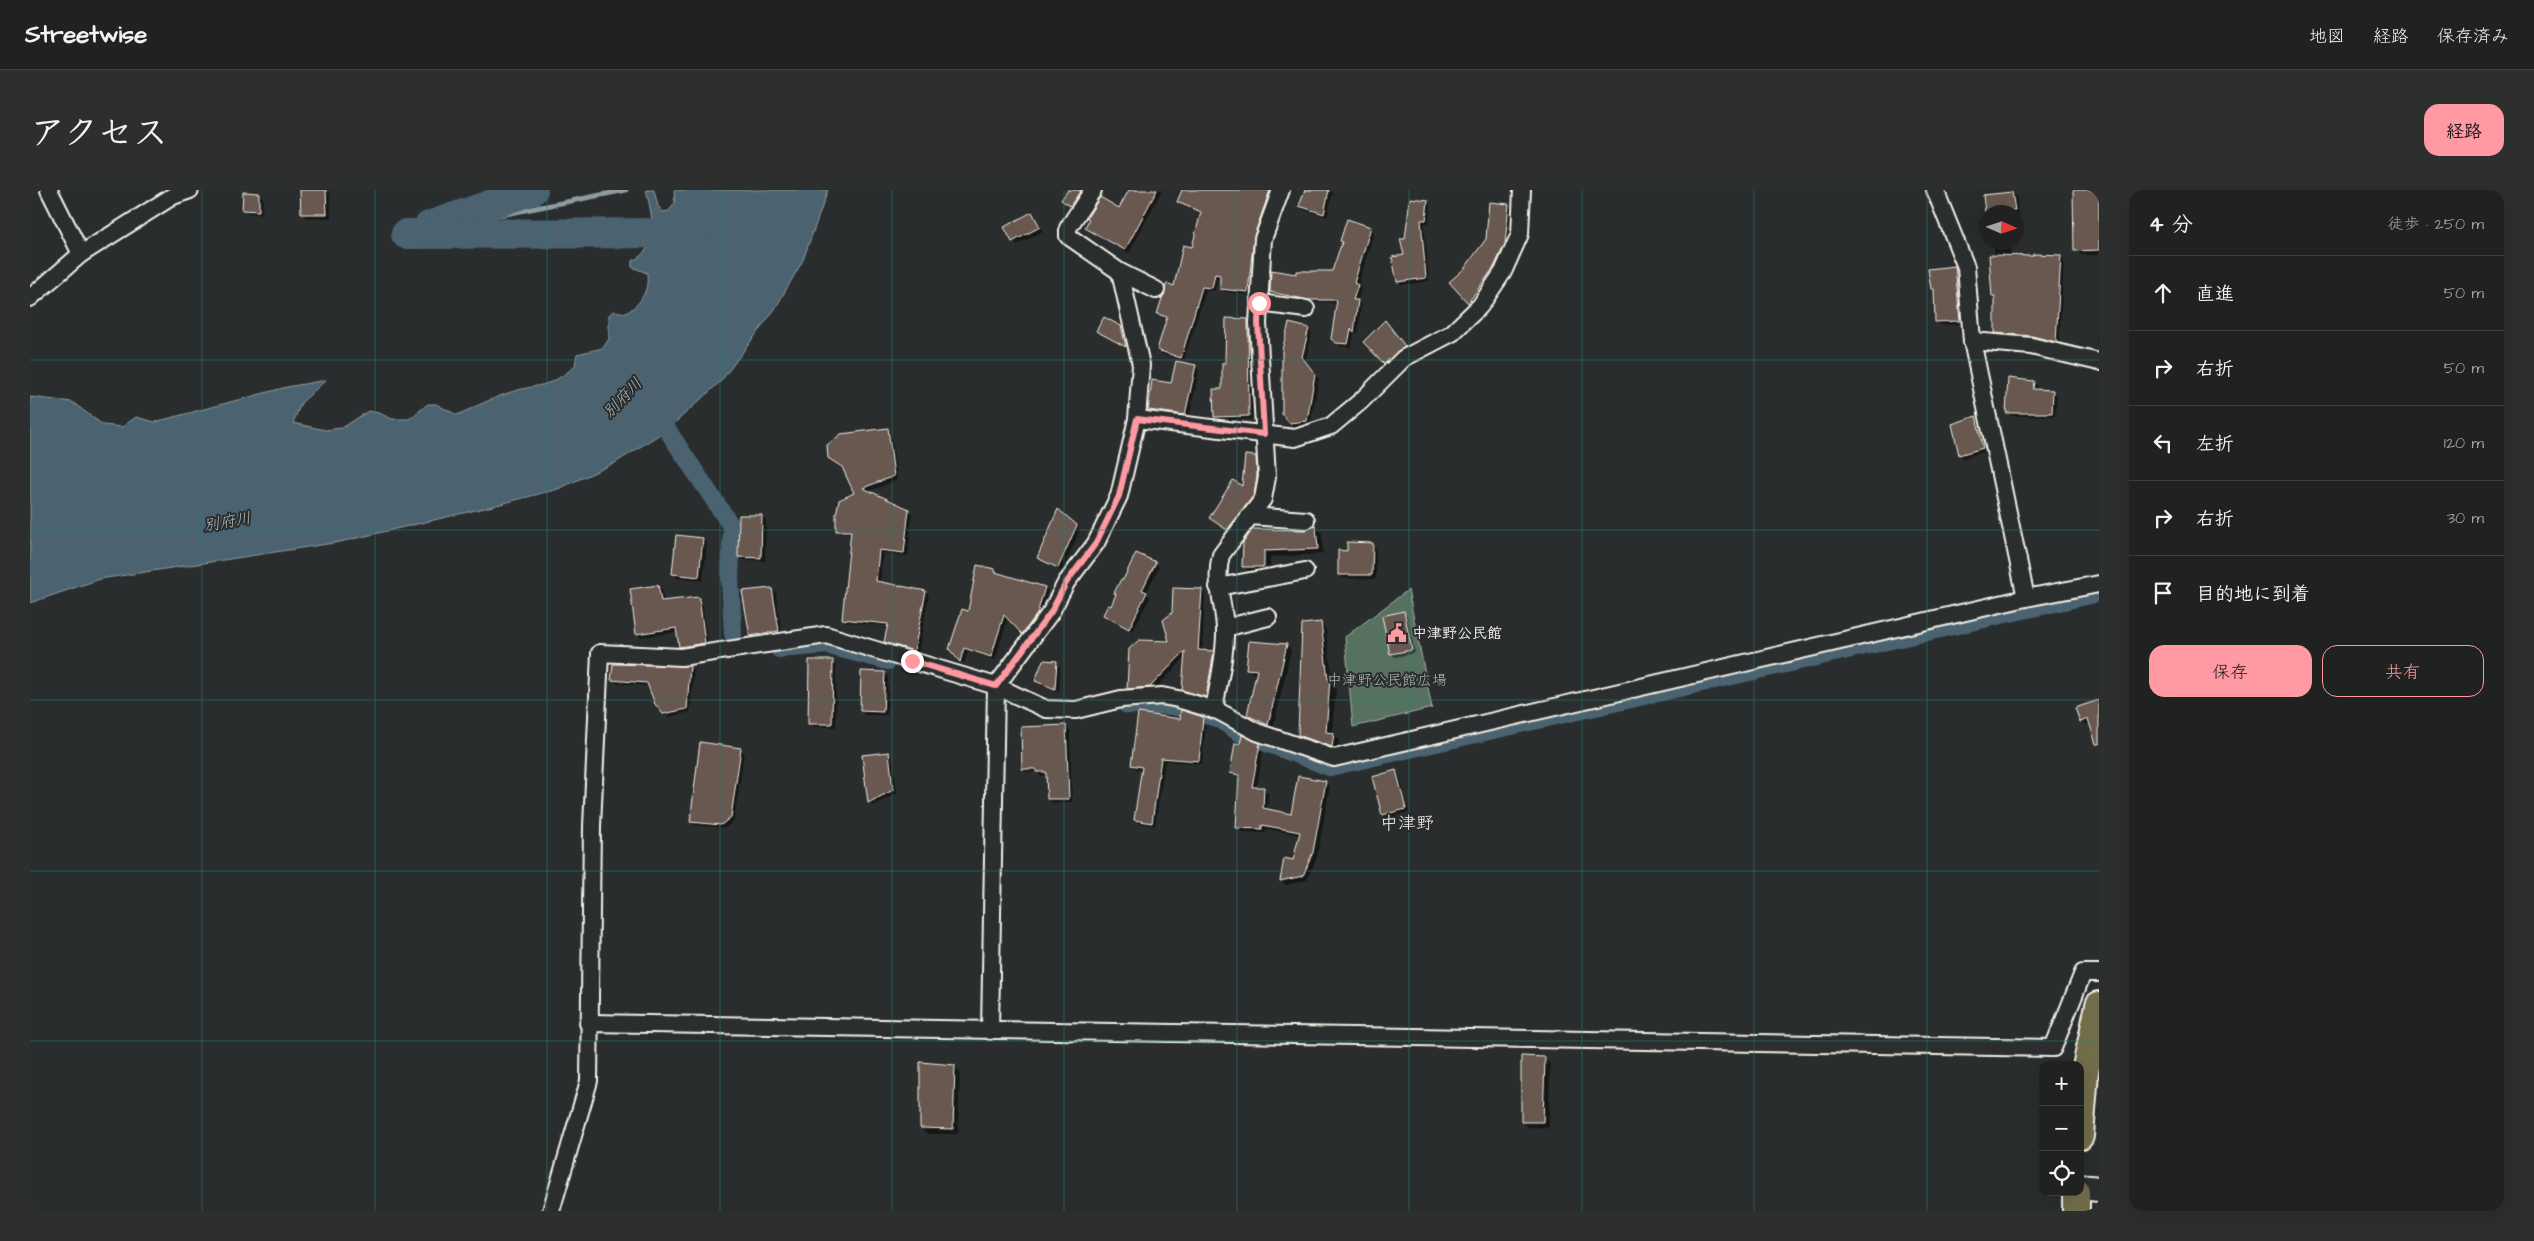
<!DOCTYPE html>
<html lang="ja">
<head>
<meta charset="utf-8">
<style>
	body { margin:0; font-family:"Architects Daughter","Klee One",sans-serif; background:#2d2f2f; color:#f1f3f6 }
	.controls { position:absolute; right:15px; bottom:15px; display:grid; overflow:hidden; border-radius:10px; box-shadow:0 5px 20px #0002 }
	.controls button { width:45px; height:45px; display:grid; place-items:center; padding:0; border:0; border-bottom:1px solid #3d3f40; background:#202222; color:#f1f3f6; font:25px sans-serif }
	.compass { position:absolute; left:1949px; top:15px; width:45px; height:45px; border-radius:50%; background:#202222; box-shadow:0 5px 20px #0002; rotate:93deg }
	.stop { position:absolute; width:15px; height:15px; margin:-11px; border:4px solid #ff9aa2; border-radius:50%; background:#fff }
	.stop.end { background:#ff9aa2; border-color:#fff; box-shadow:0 1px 5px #0008 }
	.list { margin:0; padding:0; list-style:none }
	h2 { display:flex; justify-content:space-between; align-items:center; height:65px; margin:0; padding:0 20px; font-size:21px }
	h2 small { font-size:16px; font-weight:400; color:#a2a4a5 }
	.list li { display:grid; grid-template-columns:32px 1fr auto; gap:15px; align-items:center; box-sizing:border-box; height:75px; padding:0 20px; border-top:1px solid #3d3f40 }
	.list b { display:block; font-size:19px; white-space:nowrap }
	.list em { font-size:16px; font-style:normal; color:#a2a4a5 }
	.actions { display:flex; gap:10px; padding:15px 20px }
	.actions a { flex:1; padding:11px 0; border:1px solid #ff9aa2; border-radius:15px; text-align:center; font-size:18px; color:#ff9aa2 }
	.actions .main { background:#ff9aa2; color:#111 }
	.icon { flex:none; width:28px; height:28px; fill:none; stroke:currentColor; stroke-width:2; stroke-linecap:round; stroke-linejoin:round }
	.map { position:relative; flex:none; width:2069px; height:1021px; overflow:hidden; border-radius:15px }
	header { display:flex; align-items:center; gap:30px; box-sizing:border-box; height:70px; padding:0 25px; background:#202222; border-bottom:1px solid #3d3f40 }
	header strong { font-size:24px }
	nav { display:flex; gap:28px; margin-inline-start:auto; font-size:18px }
	.intro { display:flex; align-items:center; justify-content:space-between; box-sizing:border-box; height:120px; padding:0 30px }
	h1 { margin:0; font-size:35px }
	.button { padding:12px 22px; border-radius:15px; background:#ff9aa2; color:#111; font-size:18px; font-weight:700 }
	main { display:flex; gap:30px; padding:0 30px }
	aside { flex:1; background:#202222; border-radius:15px; box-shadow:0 5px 20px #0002 }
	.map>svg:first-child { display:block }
	.green { fill:#57715f; stroke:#a6b1a4 }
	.water { fill:#4b636f; stroke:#8f9c9f }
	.shadow { fill:#0007 }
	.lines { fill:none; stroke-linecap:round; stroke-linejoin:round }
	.stream { stroke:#8f9c9f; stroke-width:5 }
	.canal { stroke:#4b636f; stroke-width:18 }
	.river { stroke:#4b636f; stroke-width:30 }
	.building { fill:#67584f; stroke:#f4f1e8 }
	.street-casing { stroke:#f4f1e8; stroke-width:20 }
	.secondary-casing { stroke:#f4f1e8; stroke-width:28 }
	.primary-casing { stroke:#f4f1e8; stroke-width:30 }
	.street { stroke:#2a2d2e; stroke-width:16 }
	.secondary { stroke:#2a2d2e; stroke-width:24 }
	.primary { stroke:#716d4b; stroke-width:26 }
	.route { stroke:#ff9aa2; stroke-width:6 }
	.grid { fill:none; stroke:#26827a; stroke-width:1; stroke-opacity:0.55 }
	.labels { text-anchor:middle; stroke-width:4; stroke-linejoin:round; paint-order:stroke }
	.poi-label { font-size:15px; font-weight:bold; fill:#f4f1e8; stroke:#2a2d2e; text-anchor:start }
	.park-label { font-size:15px; fill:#adb7aa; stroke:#2a2d2e }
	.water-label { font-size:16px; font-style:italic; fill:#b0b8b8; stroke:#2a2d2e }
	.quarter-label { font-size:18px; fill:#f4f1e8; stroke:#2a2d2e }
</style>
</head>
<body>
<header>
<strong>Streetwise</strong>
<nav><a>地図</a><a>経路</a><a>保存済み</a></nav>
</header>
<div class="intro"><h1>アクセス</h1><a class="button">経路</a></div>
<main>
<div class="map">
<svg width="2069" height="1021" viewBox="0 0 2069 1021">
	<rect width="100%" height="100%" fill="#2a2d2e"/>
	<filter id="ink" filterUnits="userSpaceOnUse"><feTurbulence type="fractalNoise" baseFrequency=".02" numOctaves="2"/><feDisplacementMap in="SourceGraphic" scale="10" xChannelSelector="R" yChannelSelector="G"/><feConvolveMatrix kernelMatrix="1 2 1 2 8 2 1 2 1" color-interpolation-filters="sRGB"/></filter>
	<g filter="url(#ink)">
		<polygon class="green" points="1378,400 1402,518 1323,537 1315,447"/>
		<path class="water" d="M 616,0 L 624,0 L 628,16 L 633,22 L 639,21 L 645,13 L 644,0 L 798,0 L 773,70 L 745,119 L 691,191 L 638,239 L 585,273 L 528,299 L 459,317 L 310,352 L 70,389 L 0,413 L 0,207 L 42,212 L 73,235 L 92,237 L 106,227 L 125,232 L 257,197 L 296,190 L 271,213 L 263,233 L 295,240 L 312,238 L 338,221 L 349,223 L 362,229 L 379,229 L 398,214 L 406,214 L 427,225 C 445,217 462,208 481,202 C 511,193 518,199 545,176 L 547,164 L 573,158 L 579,149 L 579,125 L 583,121 L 596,123 C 611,114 619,101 617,83 L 602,77 L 602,71 C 631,58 622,25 616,0 Z"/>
		<g class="shadow">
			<polygon points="270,0 297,0 300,3 301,28 277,28 272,23"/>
			<polygon points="1039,0 1050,0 1054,4 1045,19 1037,13"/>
			<polygon points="1100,0 1132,0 1099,63 1056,38 1090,19"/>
			<polygon points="1153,0 1244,0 1222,105 1195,102 1191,98 1191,88 1188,87 1185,101 1176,100 1154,170 1132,164 1128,160 1137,129 1129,124 1145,97 1163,58 1172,24 1149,12"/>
			<polygon points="1277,0 1303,2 1297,27 1274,20 1270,16"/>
			<polygon points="2069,0 2069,65 2051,65 2046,60"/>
			<polygon points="1982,3 1986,7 1988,24 1956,22 1956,28 1954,7"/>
			<polygon points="229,4 233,8 232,24 218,23 214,19"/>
			<polygon points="1398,11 1401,15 1399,33 1394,33 1399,91 1372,95 1368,91 1376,66 1376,50"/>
			<polygon points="1479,15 1482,19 1478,58 1468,81 1443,116 1421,92 1435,80"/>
			<polygon points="1002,24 1013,41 987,55 976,38"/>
			<polygon points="1318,31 1341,39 1344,42 1328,96 1331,99 1327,111 1331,115 1328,144 1325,141 1321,157 1311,156 1306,153 1308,113 1271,111 1268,108 1245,105 1241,101 1268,85 1302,83 1313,53"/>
			<polygon points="1964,52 1979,52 1981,67 2030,66 2034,70 2029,155 1970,146 1967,142 1966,108 1964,106"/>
			<polygon points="1924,76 1928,80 1933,134 1910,135 1906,131 1905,102 1902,99"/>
			<polygon points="1217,130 1221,134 1222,229 1189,230 1185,226 1194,200 1196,174"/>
			<polygon points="2067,133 2069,133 2069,155 2066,152"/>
			<polygon points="1359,136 1377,161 1359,177 1335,152"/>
			<polygon points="1090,137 1095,141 1099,159 1068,141"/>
			<polygon points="1278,139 1282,143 1275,172 1289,189 1280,235 1264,237 1254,224"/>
			<polygon points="1165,176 1169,180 1159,228 1123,224 1119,220"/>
			<polygon points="2003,192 2007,196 2007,201 2023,201 2027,205 2025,226 1981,226 1977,223"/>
			<polygon points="1946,228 1949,231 1956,261 1934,268 1930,265"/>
			<polygon points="857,239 861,243 867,290 837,302 878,320 882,324 878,366 853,363 850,393 895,402 899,405 888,464 860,456 856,452 858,436 817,432 813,428 822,344 811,344 807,340 825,303 814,279 799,268"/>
			<polygon points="1225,267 1229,271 1230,291 1227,309 1202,343 1180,328 1214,298"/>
			<polygon points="732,326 736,330 735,371 713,370 709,367"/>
			<polygon points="1046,336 1050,340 1032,381 1008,368"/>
			<polygon points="1286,338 1292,343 1293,364 1240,367 1240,382 1220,382 1214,376 1214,353"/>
			<polygon points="673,349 677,353 673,391 647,388 643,384"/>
			<polygon points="1343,355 1346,358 1346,389 1313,388 1309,384 1318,362"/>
			<polygon points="1125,373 1129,377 1116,403 1120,407 1103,441 1078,429 1074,425 1082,417 1087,405 1085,403 1094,392"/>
			<polygon points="965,380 968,384 1014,398 1018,401 1011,428 997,447 978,427 965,470 938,461 934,474 921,459 939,422"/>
			<polygon points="628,396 632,400 634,412 668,408 672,412 678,457 654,460 650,456 648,442 611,447 607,444"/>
			<polygon points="742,399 746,403 752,444 724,449 721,445"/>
			<polygon points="1171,401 1175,404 1172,461 1183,462 1187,466 1180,510 1157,503 1153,499 1155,468 1124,500 1102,502 1098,498 1141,452"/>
			<polygon points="1373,422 1377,426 1385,463 1365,467 1361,463"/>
			<polygon points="1290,433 1296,439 1303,494 1306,497 1302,544 1309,550 1308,562 1276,551 1269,545"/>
			<polygon points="1257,455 1261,460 1243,539 1223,530 1218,525 1228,484 1222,483 1217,478"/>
			<polygon points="802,471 806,475 806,537 783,537 780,533"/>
			<polygon points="1026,473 1030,476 1029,501 1011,495 1007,491"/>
			<polygon points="660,477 664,481 660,522 638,527 620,496 586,493 582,489"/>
			<polygon points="854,483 858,487 857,525 835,525 831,521"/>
			<polygon points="2069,512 2069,555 2061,533 2055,535 2051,531"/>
			<polygon points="1172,528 1176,532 1172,574 1135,571 1125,636 1109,633 1105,630 1113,580 1106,579 1102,575 1151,530"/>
			<polygon points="1036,537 1040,540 1042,612 1022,613 1018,609 1017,585 1011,586 1007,582 997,582 993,579"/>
			<polygon points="1229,554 1233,559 1227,598 1233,599 1238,603 1237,620 1262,625 1295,592 1300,597 1287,667 1277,690 1256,695 1251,691 1255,669 1264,672 1270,645 1236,639 1236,643 1212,642 1208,637 1210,588 1201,583"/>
			<polygon points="710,559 714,563 704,631 695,638 665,635 662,632"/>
			<polygon points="858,563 862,567 867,603 843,616 839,612 833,566"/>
			<polygon points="1365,581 1369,585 1379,622 1357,628 1353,624"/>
			<polygon points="1514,868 1520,874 1519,938 1498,937 1492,931"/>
			<polygon points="924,876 930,882 928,944 897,944 891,938"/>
		</g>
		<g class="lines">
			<polyline class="stream" points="376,44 596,0"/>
			<g class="canal">
				<polyline points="616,235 634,235 702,337 700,388 703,444"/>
				<polyline points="749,459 796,455 858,471"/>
				<polyline points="1097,515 1143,516 1187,528 1210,543 1300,577 2069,403"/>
			</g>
			<g class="river">
				<polyline points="399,36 503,0"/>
				<polyline points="376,44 663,43"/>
			</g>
		</g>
		<g class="building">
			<polygon points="270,0 296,0 297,24 271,24"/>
			<polygon points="1038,0 1051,0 1040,16 1031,10"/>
			<polygon points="1099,0 1127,0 1095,60 1055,38 1059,29 1057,28 1070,7 1089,18"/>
			<polygon points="1152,0 1240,0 1224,46 1218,102 1190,99 1190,85 1185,84 1182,98 1172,97 1151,168 1127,160 1137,127 1127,124 1137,93 1144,96 1153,55 1162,57 1171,22 1147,12"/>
			<polygon points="1275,0 1299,0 1294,24 1269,16"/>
			<polygon points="2043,0 2069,0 2069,60 2044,61"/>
			<polygon points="213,2 229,3 229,21 212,20"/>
			<polygon points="1982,2 1985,20 1955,22 1953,5"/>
			<polygon points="1380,8 1398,10 1396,30 1391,30 1396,88 1367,92 1362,67 1374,65 1370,49 1375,49"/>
			<polygon points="1459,12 1479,14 1475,54 1464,77 1438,113 1419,92 1434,79 1456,49"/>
			<polygon points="1002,22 1010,37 982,52 974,37"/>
			<polygon points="1317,29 1341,37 1324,93 1328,95 1323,110 1328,110 1324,142 1321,139 1318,154 1306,153 1301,149 1307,110 1279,110 1240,102 1241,80 1266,84 1266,81 1302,81 1312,52 1310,51"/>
			<polygon points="2003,64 2031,65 2026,152 2002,146 1965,143 1965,107 1962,107 1959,65 2003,66"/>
			<polygon points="1925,76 1930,131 1905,132 1904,99 1901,99 1898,79"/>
			<polygon points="1074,127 1091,136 1096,157 1066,141"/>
			<polygon points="1196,128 1218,129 1219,226 1184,227 1183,199 1192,199 1192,173 1195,173"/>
			<polygon points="1355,130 1375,156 1354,174 1333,152"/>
			<polygon points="1259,133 1279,138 1272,167 1285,184 1277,231 1259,233 1252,224 1252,160"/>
			<polygon points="1146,171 1166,175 1155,225 1118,220 1122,190 1141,193"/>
			<polygon points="1978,188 2004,191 2003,199 2023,200 2022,223 1976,223"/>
			<polygon points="1946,226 1953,258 1929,265 1922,234"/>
			<polygon points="858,238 864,286 833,298 879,319 874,363 849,360 846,391 896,401 884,461 854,452 858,434 812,429 821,341 806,341 806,324 809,310 824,303 812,277 798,268 797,255 811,244"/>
			<polygon points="1215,265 1226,266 1227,286 1224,305 1197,340 1179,328 1203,290 1212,296"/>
			<polygon points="1028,319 1047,335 1028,378 1007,368"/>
			<polygon points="709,325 732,325 731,368 708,367"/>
			<polygon points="1286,336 1288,359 1234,361 1234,377 1212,377 1213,353 1223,339 1275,340"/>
			<polygon points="646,345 673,348 669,387 642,384"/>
			<polygon points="1317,352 1343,353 1342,385 1308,385 1308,360 1317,361"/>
			<polygon points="1106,363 1126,372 1112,400 1117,402 1099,439 1073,425 1078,415 1081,416 1086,404 1084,403 1091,389 1093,390"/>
			<polygon points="947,375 965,379 965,382 1015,397 1007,424 992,444 974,425 961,467 934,458 930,472 919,459 932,419 938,421"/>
			<polygon points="628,395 631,411 669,407 675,453 649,457 646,438 606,444 600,399"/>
			<polygon points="742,398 749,441 720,446 712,401"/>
			<polygon points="1143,398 1172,399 1168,460 1184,461 1176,507 1152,500 1155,461 1120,497 1097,499 1099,459 1109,450 1139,451 1133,430 1142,423"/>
			<polygon points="1374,421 1382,460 1360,464 1352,426"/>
			<polygon points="1291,432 1298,489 1300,489 1296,542 1304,543 1302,557 1268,545 1272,434"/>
			<polygon points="1219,451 1257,454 1238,535 1217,525 1227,480 1216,479"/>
			<polygon points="779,470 803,470 802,534 778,534"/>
			<polygon points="1013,470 1027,471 1025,499 1005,491"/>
			<polygon points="583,474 660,476 657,519 633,524 625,514 617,493 581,490"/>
			<polygon points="831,481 855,482 853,522 830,521"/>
			<polygon points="2069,510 2069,554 2066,554 2058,529 2050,532 2045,518"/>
			<polygon points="1151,520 1173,527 1169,571 1131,568 1122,633 1104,630 1112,577 1101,575 1108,523 1150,529"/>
			<polygon points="1036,535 1039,609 1017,609 1016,582 1006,582 1006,579 992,579 991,537"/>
			<polygon points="1212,545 1230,553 1222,597 1234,597 1233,618 1261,624 1268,586 1296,591 1283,662 1273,686 1250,691 1254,668 1263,670 1270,642 1232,635 1232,639 1206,638 1209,585 1200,583 1205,553 1210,554"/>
			<polygon points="670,552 711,558 701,627 691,635 660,632"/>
			<polygon points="859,562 863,600 838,613 832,565"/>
			<polygon points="1366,580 1376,619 1352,625 1342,587"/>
			<polygon points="1491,866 1515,867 1513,932 1491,932"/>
			<polygon points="890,872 925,875 923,939 890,938"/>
		</g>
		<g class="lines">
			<g class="street-casing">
				<g id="street">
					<polyline points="19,0 51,64"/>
					<polyline points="1063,0 1038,38 1038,46 1090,82 1111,175 1107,229 1265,248 1301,236 1331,211 1374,168 1422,143 1450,116 1473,82 1490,44 1492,0"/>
					<polyline points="1905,0 1936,77 1942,151 1996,408"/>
					<polyline points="1090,82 1126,100"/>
					<polyline points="0,108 51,64 143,6 160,0"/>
					<polyline points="1229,113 1276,119"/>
					<polyline points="1942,151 2001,156 2069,172"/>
					<polyline points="1219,326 1276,330"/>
					<polyline points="1188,397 1275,381"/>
					<polyline points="1195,438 1238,427"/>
					<path d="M 1184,520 C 1188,493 1196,466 1195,439 C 1194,412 1184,393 1191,365 L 1233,309 L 1237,287 L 1228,133 L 1233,49 L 1251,0"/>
					<polyline points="558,833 2023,858 2053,783 2069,783"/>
					<polyline points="960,841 966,496 1021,422 1036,393 1066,353 1089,306 1107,229"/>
					<polyline points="521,1021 559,891 562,636 570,463 651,467 796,445 966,496 1016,519 1046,520 1091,509 1132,506 1148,509 1188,521 1227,542 1304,568 1996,408 2069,394"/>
				</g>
			</g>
			<g class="secondary-casing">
				<polyline id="secondary" points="2050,997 2069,999"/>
			</g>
			<g class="primary-casing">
				<g id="primary">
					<polyline points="2050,946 2055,882 2069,815"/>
					<polyline points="2046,1021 2046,1002"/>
				</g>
			</g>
			<use href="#street" class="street"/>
			<use href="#secondary" class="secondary"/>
			<use href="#primary" class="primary"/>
		</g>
	</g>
	<g class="lines" filter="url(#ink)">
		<polyline class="route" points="882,471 966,496 1021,422 1036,393 1066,353 1089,306 1107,229 1234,244 1228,133 1229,113"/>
	</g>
	<path class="grid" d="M 172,0 L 172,1021M 345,0 L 345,1021M 517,0 L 517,1021M 690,0 L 690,1021M 862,0 L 862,1021M 1034,0 L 1034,1021M 1207,0 L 1207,1021M 1379,0 L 1379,1021M 1552,0 L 1552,1021M 1724,0 L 1724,1021M 1897,0 L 1897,1021M 0,170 L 2069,170M 0,340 L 2069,340M 0,510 L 2069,510M 0,681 L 2069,681M 0,851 L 2069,851"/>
	<defs>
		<g id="civic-bare" transform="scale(1.5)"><path d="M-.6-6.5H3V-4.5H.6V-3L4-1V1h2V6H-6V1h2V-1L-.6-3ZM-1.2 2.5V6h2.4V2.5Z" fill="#ff9aa2" stroke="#2a2d2e" stroke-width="2.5" paint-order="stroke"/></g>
	</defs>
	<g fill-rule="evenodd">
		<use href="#civic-bare" x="1367" y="443"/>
	</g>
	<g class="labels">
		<g class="poi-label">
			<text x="1382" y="448">中津野公民館</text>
		</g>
		<g class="park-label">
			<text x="1357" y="495">中津野公民館広場</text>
		</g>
		<g class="water-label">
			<text transform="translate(592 207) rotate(-46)" y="6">別府川</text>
			<text transform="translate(197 331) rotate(-10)" y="6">別府川</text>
		</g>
		<g class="quarter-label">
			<text x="1377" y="639">中津野</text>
		</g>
	</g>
</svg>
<div class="controls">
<button>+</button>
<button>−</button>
<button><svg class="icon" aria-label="locate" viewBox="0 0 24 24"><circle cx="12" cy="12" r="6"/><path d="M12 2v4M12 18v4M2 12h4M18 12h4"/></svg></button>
</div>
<svg class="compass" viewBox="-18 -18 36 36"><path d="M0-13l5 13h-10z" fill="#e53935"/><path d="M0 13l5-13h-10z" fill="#a2a4a5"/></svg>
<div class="stop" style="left:1229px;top:113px"></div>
<div class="stop end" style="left:882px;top:471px"></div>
</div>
<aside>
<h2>4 分<small>徒歩 · 250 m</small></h2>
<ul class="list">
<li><svg class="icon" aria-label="ahead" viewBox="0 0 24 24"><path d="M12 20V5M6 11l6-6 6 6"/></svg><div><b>直進</b></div><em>50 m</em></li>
<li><svg class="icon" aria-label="right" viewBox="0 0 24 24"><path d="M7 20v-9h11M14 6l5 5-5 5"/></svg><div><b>右折</b></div><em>50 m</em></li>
<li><svg class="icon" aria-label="left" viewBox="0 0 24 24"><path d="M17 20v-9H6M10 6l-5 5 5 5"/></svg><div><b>左折</b></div><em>120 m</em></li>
<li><svg class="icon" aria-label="right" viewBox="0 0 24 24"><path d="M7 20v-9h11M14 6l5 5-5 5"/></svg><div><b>右折</b></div><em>30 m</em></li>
<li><svg class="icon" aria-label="arrive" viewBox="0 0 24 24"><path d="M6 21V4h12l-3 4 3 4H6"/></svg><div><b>目的地に到着</b></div></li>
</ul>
<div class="actions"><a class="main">保存</a><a>共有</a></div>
</aside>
</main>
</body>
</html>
